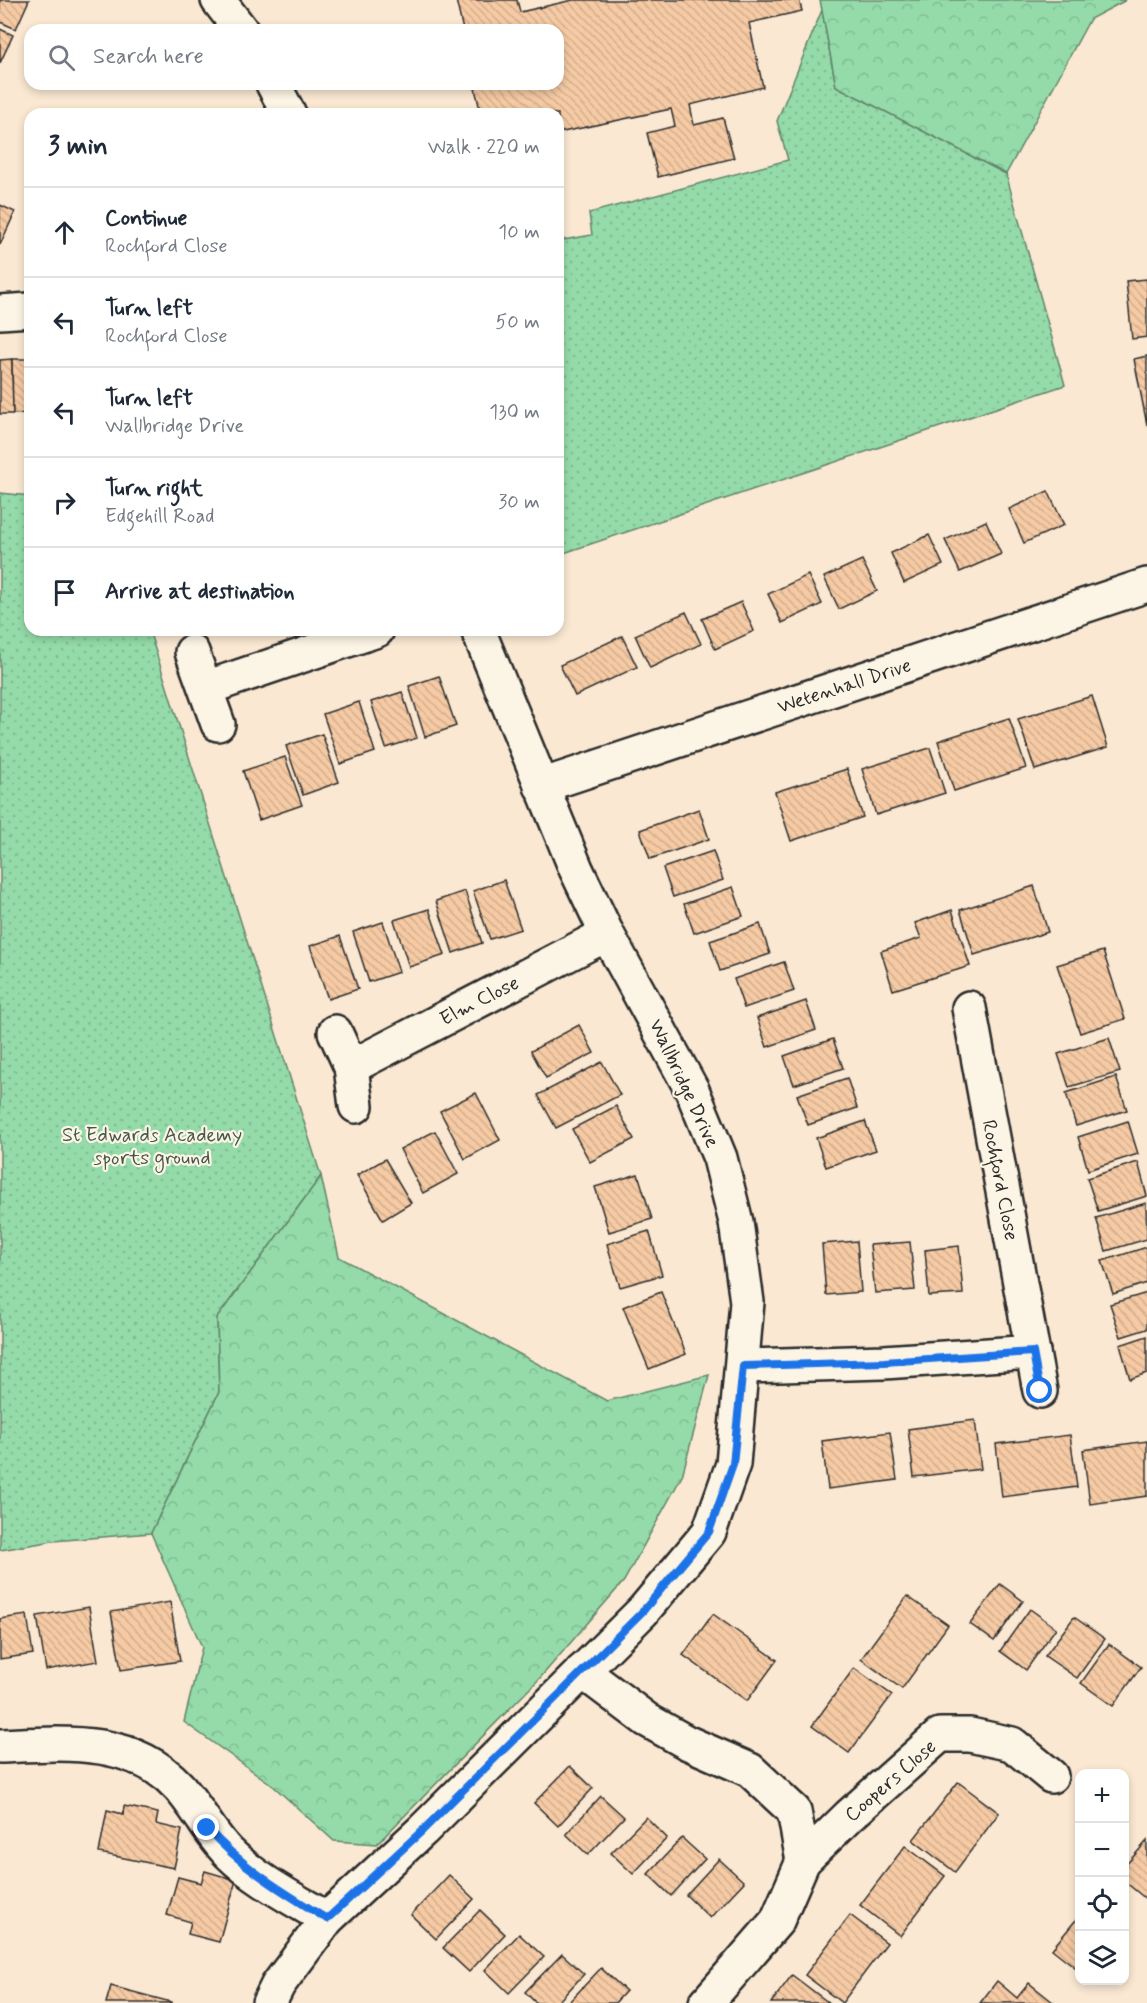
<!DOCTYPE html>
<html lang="en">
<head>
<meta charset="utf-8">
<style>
	body { margin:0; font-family:Mynerve,sans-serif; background:#f6f6f7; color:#1f2937 }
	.controls { position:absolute; right:18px; bottom:18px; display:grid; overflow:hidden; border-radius:12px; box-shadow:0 3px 9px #0003 }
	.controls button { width:54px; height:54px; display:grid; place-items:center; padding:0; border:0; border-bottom:2px solid #e0e1e3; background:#fff; color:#1f2937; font:30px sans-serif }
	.stop { position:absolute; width:18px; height:18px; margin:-14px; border:4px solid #1a73e8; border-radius:50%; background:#fff }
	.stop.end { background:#1a73e8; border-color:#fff; box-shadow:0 2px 6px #0008 }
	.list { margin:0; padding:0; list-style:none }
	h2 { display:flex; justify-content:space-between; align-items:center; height:78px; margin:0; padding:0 24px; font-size:26px }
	h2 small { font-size:20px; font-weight:400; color:#747a83 }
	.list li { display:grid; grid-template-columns:39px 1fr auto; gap:18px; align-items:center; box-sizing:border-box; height:90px; padding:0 24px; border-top:2px solid #e0e1e3 }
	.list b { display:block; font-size:22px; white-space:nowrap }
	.list p { margin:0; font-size:20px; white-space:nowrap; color:#747a83 }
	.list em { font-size:20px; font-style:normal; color:#747a83 }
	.icon { flex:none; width:33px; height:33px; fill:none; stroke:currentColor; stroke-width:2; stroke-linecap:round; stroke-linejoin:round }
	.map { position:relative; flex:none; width:1147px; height:2003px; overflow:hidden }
	.search { position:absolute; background:#fff; box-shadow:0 3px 9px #0003; left:24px; top:24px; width:540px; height:66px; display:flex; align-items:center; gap:15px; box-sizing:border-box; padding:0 21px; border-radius:18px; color:#747a83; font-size:22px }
	.panel { position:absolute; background:#fff; box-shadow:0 3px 9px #0003; left:24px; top:108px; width:540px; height:528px; border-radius:18px }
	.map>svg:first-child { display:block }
	.grass { fill:url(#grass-dots); stroke:#60836a; stroke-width:1.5 }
	.forest { fill:url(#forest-crowns); stroke:#60836a; stroke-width:1.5 }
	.building { fill:url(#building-back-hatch); stroke:#2b2b2b; stroke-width:1.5 }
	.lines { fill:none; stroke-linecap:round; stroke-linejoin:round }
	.minor-casing { stroke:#2b2b2b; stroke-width:38 }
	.tertiary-casing { stroke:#2b2b2b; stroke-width:38 }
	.minor { stroke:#fcf5e5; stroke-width:33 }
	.tertiary { stroke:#fcf5e5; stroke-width:33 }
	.route { stroke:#1a73e8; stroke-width:8 }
	.labels { text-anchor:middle; stroke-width:4.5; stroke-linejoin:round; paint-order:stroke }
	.street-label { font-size:20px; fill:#2b2b2b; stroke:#fcf5e5 }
	.park-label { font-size:20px; fill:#45574a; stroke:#fcf5e5 }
</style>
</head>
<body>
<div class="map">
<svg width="1147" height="2003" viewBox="0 0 1147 2003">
	<defs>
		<pattern id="grass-dots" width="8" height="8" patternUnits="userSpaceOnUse" patternTransform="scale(1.5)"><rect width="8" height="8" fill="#94dba9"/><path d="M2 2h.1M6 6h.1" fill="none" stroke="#80bc92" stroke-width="1.8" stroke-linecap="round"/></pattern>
		<pattern id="forest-crowns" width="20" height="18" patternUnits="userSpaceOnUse" patternTransform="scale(1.5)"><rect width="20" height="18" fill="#94dba9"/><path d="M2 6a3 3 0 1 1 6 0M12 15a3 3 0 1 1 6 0" fill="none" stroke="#80bc92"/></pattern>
		<pattern id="building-back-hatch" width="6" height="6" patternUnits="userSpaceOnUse" patternTransform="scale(1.5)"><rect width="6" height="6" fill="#f5caa4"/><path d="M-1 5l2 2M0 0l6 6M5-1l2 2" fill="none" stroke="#d2ae8d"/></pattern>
	</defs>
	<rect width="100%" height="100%" fill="#fae8d2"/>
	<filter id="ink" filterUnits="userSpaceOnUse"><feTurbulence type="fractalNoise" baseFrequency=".0167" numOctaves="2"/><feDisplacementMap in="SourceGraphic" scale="12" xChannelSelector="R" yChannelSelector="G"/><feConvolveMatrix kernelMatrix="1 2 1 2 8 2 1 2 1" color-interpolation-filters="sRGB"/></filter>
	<g filter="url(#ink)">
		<g class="grass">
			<polygon points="822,10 836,86 1006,174 1065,385 558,555 558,241 592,235 589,213 788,160 777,121"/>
			<polygon points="0,493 30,496 30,630 149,630 321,1176 217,1318 219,1392 151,1533 53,1541 0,1550"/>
		</g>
		<g class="forest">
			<polygon points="820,0 1126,0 1090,19 1006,174 836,86"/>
			<polygon points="321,1176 339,1257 607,1401 709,1375 682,1476 624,1581 540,1678 377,1844 334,1841 271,1784 184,1722 202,1647 151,1533 219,1392 217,1318"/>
		</g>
		<g class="building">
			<polygon points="0,0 29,0 16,29 0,22"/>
			<polygon points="456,0 517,0 520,12 573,0 799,0 802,11 749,23 763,87 690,105 694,125 723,118 734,158 658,177 647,133 675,126 671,109 558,133 558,114 481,114 474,84 558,84 558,30 463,30"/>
			<polygon points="0,29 13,35 0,63"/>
			<polygon points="0,205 15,212 0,245"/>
			<polygon points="1147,279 1147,337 1132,339 1126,281"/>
			<polygon points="1147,356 1147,425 1134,359"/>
			<polygon points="12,359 13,414 0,414 0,360"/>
			<polygon points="12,359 30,359 30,413 13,414"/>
			<polygon points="1048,491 1064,525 1024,543 1009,509"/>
			<polygon points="986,521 1001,554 960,572 945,540"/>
			<polygon points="929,535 943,565 904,583 891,553"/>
			<polygon points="862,560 877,591 839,609 824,577"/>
			<polygon points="808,575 822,604 782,623 768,594"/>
			<polygon points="741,602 754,631 715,649 702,619"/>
			<polygon points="686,612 701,644 650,668 635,635"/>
			<polygon points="622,636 637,667 575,696 560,665"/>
			<polygon points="439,676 456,726 425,737 409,686"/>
			<polygon points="402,692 417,738 386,748 371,702"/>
			<polygon points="1092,696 1108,747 1035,770 1018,719"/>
			<polygon points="359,702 375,752 340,764 323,714"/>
			<polygon points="1009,718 1026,768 954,791 938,741"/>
			<polygon points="322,734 339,782 303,795 286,746"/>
			<polygon points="930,748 945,793 876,815 862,769"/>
			<polygon points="285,757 302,805 259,820 243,771"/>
			<polygon points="847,769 863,817 791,841 775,792"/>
			<polygon points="699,809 709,839 650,859 640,830"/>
			<polygon points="713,851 723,880 673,897 663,868"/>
			<polygon points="504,880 521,929 490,939 473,891"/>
			<polygon points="1034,886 1048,932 974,955 960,910"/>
			<polygon points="733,887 743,916 694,933 684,904"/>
			<polygon points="465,891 482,943 453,953 436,901"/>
			<polygon points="429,909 445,955 409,967 394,920"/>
			<polygon points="952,910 970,966 893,990 881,951 921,938 915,923"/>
			<polygon points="383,922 399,972 369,982 353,932"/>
			<polygon points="760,924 770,954 720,971 710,941"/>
			<polygon points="340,936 358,989 328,999 310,946"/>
			<polygon points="1103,951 1125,1019 1080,1033 1057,965"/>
			<polygon points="784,962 794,991 744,1008 734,979"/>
			<polygon points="806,1001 816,1030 767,1047 757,1018"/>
			<polygon points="579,1025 594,1053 546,1078 531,1051"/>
			<polygon points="1109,1038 1120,1072 1069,1087 1058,1054"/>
			<polygon points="833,1039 843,1068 794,1085 784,1056"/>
			<polygon points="602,1062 620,1095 556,1128 538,1095"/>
			<polygon points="1116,1077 1127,1110 1076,1126 1066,1093"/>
			<polygon points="847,1078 857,1108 808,1125 797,1095"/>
			<polygon points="476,1093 500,1140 465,1159 440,1111"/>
			<polygon points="616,1106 634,1139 590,1162 572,1129"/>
			<polygon points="865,1121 876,1150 826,1167 816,1138"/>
			<polygon points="1128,1121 1138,1154 1088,1170 1078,1137"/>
			<polygon points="435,1131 458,1174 423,1193 400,1149"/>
			<polygon points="385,1159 411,1203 383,1220 357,1175"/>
			<polygon points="1138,1162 1147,1196 1098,1211 1087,1178"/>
			<polygon points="638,1174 652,1219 609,1232 595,1187"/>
			<polygon points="1146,1203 1147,1239 1106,1251 1096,1218"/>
			<polygon points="649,1231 662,1275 620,1287 607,1244"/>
			<polygon points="857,1241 861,1292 826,1295 822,1244"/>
			<polygon points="910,1242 915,1290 875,1293 870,1245"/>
			<polygon points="959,1246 963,1294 929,1296 925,1250"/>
			<polygon points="1147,1247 1147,1283 1113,1294 1102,1261"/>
			<polygon points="661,1292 686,1354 649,1369 623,1307"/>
			<polygon points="1147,1293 1147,1329 1121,1337 1110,1304"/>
			<polygon points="1147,1336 1147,1373 1130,1379 1120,1345"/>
			<polygon points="975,1420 981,1469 914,1477 908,1429"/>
			<polygon points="890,1432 897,1480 828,1489 822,1441"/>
			<polygon points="1070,1435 1077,1487 1002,1497 996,1444"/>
			<polygon points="1147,1441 1147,1496 1090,1504 1083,1450"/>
			<polygon points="1000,1584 1023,1601 994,1641 970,1624"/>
			<polygon points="907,1596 948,1625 902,1689 861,1659"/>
			<polygon points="170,1602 180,1661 121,1670 111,1612"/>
			<polygon points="89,1607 98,1661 46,1670 37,1616"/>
			<polygon points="1030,1609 1056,1628 1026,1670 1000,1651"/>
			<polygon points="713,1614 777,1660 747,1701 683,1655"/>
			<polygon points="27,1615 33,1654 0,1659 0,1619"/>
			<polygon points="1074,1617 1105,1639 1077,1678 1045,1656"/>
			<polygon points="1109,1644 1141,1667 1113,1706 1081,1683"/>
			<polygon points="854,1668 892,1695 849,1753 812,1726"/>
			<polygon points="570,1766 593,1788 558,1826 534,1803"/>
			<polygon points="958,1782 999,1813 955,1872 913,1840"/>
			<polygon points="601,1796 624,1817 588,1855 566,1834"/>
			<polygon points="124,1806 158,1813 156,1824 182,1830 174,1868 99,1853 107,1810 123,1814"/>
			<polygon points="646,1817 667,1838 633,1874 611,1853"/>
			<polygon points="682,1838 705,1859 671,1896 648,1874"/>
			<polygon points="1147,1841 1147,1900 1124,1881 1124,1867"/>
			<polygon points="905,1846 945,1876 900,1936 860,1905"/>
			<polygon points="719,1859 744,1882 710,1918 686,1895"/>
			<polygon points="205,1871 236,1880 219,1942 188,1934 191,1922 167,1915 178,1877 201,1883"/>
			<polygon points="449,1875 474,1899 436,1939 411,1915"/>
			<polygon points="480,1910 505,1934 469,1972 443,1948"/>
			<polygon points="850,1915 887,1943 842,2003 805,1975"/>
			<polygon points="1080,1915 1080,1971 1052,1949"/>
			<polygon points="519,1934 544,1957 509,1993 485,1970"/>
			<polygon points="562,1954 584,1974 557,2003 536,2003 525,1992"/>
			<polygon points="601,1968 626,1991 615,2003 568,2003"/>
			<polygon points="792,1975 829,2003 771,2003"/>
			<polygon points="997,1981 1017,1998 1029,1983 1054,2003 980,2003"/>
			<polygon points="111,1986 171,2002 171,2003 106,2003"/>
		</g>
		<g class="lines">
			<g class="minor-casing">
				<g id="minor">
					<polyline points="0,312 30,310"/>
					<polyline points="192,652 218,724"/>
					<polyline points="206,688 377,630"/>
					<polyline points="541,786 1147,585"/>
					<polyline points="969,1008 1040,1391"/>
					<polyline points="335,1032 351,1067 356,1106"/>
					<polyline points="351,1067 607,934"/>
					<polyline points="743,1366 884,1362 1033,1352"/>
					<polyline points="582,1671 647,1720 686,1742 750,1770 794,1811 803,1861"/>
					<path d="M 0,1746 C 63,1743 132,1736 179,1787 C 198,1808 209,1833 229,1853 C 256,1880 294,1899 327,1919"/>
					<polyline points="706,2003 777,1921 803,1861 849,1816 940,1735 970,1735 1012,1744 1051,1776"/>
				</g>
			</g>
			<g class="tertiary-casing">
				<g id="tertiary">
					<polyline points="218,0 241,30"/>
					<polyline points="273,84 289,114"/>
					<polyline points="269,2003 278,1985 327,1919 423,1830 643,1611 709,1532 733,1464 747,1302 736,1222 720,1158 692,1090 607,934 576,869 478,630"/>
				</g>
			</g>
			<use href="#minor" class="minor"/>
			<use href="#tertiary" class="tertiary"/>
		</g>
	</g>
	<g class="lines" filter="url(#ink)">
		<path class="route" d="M 207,1828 C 241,1867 283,1892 327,1919 L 423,1830 L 643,1611 L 709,1532 L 733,1464 L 743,1366 L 884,1362 L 1033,1352 L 1040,1391"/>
	</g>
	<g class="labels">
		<g class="street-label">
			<text transform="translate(844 685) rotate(-18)" y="7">Wetenhall Drive</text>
			<text transform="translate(479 1000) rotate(-27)" y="7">Elm Close</text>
			<text transform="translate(685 1083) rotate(65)" y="7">Wallbridge Drive</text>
			<text transform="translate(1001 1180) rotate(79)" y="7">Rochford Close</text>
			<text transform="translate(890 1780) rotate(-41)" y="7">Coopers Close</text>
		</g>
		<g class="park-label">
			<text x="152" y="1141">St Edwards Academy<tspan x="152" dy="23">sports ground</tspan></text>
		</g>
	</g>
</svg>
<div class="controls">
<button>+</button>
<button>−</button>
<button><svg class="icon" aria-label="locate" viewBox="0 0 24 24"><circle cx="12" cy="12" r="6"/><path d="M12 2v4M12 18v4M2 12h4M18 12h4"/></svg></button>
<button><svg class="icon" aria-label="layers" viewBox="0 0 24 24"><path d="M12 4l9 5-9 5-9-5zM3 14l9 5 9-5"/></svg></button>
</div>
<div class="stop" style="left:1040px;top:1391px"></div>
<div class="stop end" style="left:207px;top:1828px"></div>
<div class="search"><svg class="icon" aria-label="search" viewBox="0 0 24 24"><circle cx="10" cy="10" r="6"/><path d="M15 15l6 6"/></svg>Search here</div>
<section class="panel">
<h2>3 min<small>Walk · 220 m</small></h2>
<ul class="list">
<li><svg class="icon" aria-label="ahead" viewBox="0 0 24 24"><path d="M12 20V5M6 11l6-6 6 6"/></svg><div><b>Continue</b><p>Rochford Close</p></div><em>10 m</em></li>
<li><svg class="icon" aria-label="left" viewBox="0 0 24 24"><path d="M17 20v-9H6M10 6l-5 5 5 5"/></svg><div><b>Turn left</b><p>Rochford Close</p></div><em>50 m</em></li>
<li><svg class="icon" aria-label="left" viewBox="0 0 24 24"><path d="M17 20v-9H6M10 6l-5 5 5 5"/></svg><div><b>Turn left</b><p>Wallbridge Drive</p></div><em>130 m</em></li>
<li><svg class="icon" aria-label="right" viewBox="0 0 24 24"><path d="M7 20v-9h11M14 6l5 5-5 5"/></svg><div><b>Turn right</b><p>Edgehill Road</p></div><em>30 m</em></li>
<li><svg class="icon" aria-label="arrive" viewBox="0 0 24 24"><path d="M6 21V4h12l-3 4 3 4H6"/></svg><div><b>Arrive at destination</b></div></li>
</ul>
</section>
</div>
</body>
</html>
